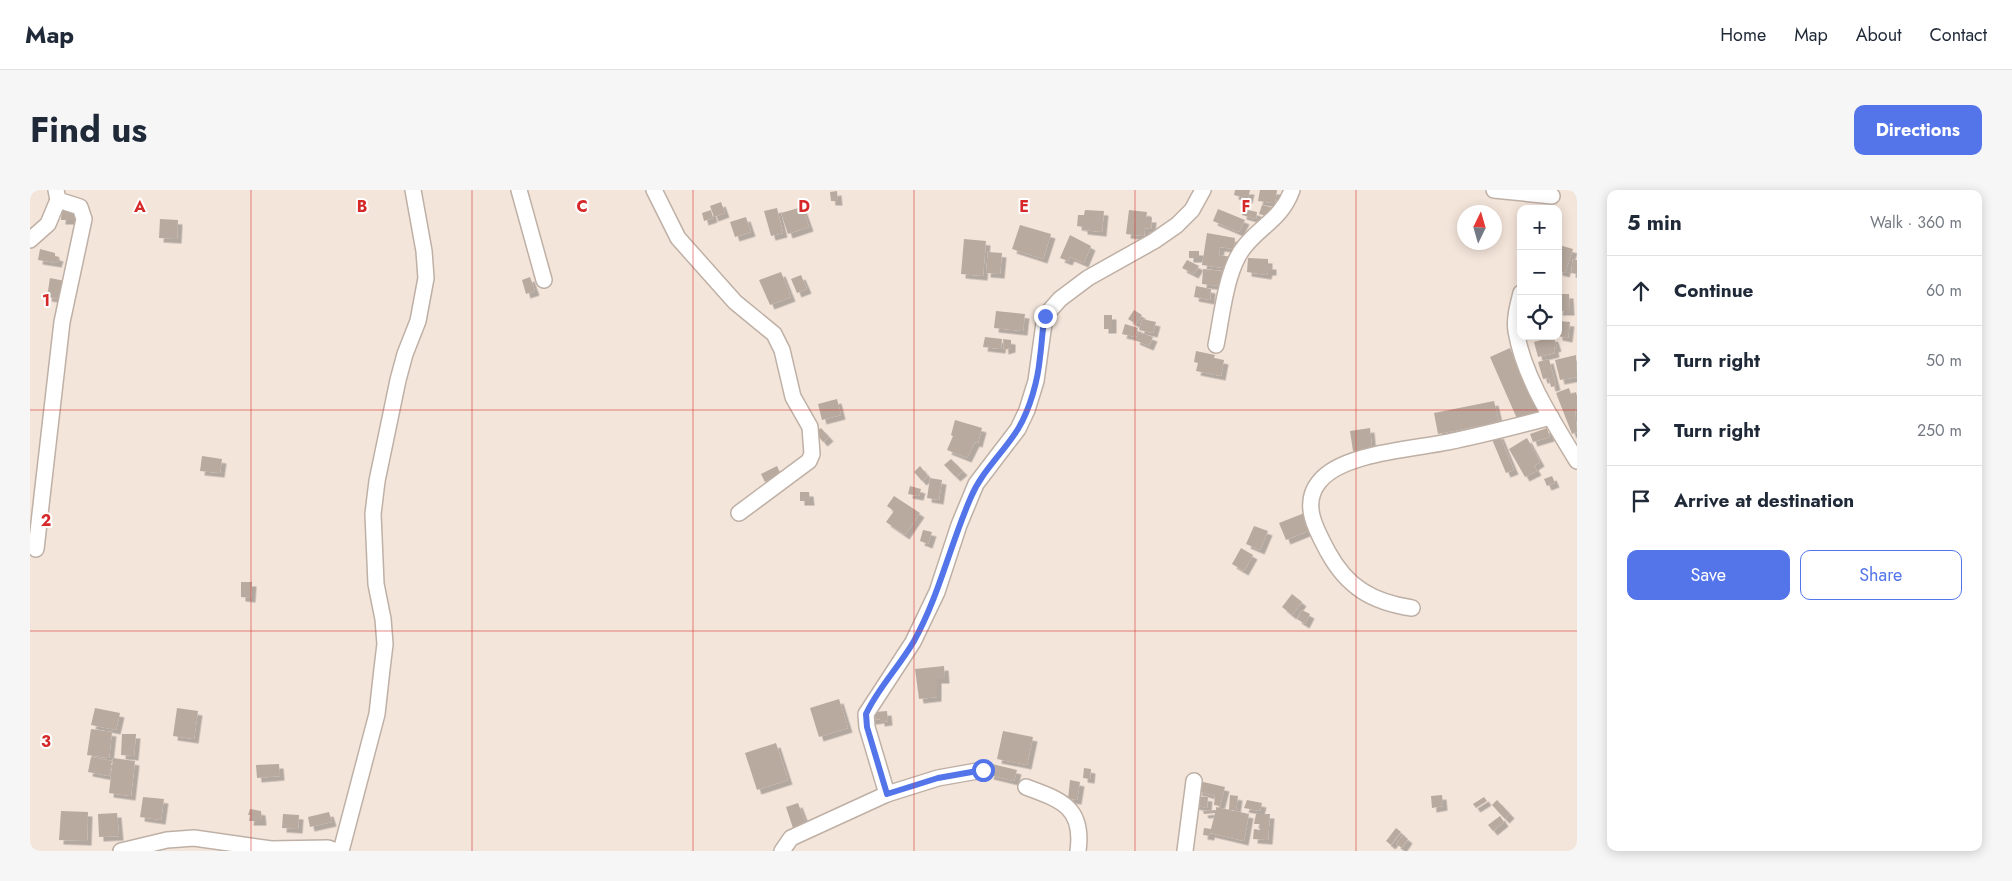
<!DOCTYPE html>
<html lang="en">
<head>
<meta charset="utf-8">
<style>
	body { margin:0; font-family:Jost,sans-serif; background:#f6f6f7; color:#1f2937 }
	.controls { position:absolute; right:15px; top:15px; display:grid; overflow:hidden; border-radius:10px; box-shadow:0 2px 12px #0003 }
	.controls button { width:45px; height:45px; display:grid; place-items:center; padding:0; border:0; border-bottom:1px solid #e0e1e3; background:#fff; color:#1f2937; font:25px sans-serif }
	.compass { position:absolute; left:1427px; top:15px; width:45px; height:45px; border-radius:50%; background:#fff; box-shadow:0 2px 12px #0003; rotate:5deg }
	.stop { position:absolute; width:15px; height:15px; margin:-11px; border:4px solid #5475ea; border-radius:50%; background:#fff }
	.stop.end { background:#5475ea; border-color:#fff; box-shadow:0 1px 5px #0008 }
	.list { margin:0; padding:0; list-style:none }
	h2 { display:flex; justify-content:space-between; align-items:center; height:65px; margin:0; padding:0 20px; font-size:21px }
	h2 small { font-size:16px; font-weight:400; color:#747a83 }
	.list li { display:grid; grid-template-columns:32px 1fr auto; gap:15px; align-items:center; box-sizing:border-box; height:70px; padding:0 20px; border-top:1px solid #e0e1e3 }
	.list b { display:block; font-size:19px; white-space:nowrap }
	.list em { font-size:16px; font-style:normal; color:#747a83 }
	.actions { display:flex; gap:10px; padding:15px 20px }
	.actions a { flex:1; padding:11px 0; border:1px solid #5475ea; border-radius:10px; text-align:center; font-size:18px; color:#5475ea }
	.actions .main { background:#5475ea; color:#fff }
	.icon { flex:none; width:28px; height:28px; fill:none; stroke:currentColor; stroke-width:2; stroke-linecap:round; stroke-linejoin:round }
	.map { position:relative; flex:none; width:1547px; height:661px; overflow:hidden; border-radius:10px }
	header { display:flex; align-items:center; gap:30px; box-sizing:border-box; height:70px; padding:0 25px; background:#fff; border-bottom:1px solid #e0e1e3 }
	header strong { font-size:24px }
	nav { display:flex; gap:28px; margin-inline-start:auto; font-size:18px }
	.intro { display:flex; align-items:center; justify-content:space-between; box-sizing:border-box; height:120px; padding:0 30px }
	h1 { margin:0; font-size:35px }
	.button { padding:12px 22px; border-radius:10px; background:#5475ea; color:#fff; font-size:18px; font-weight:700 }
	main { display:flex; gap:30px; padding:0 30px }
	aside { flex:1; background:#fff; border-radius:10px; box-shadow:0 2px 12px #0003 }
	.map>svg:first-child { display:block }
	.building { fill:#b8aa9f; filter:url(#shadow) }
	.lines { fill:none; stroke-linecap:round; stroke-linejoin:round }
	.minor-casing { stroke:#bfb0a6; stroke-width:18 }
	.minor { stroke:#fff; stroke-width:15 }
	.route { stroke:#5475ea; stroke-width:6 }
	.grid { fill:none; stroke:#d62828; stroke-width:1; stroke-opacity:0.55 }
	.grid-label { font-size:16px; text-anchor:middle; font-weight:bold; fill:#d62828; stroke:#fff; stroke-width:4; stroke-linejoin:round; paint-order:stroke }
</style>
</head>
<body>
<header>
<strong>Map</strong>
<nav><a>Home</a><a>Map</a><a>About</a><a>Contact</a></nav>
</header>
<div class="intro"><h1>Find us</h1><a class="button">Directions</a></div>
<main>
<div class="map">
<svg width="1547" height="661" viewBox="0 0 1547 661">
	<defs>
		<filter id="shadow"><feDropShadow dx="4.5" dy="4.5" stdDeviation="0" flood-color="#0004"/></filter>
	</defs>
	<rect width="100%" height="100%" fill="#f4e5da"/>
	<g class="building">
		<polygon points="1205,0 1220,0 1218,9 1204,5"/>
		<polygon points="1230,0 1247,0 1245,13 1228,11"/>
		<polygon points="807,1 808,11 801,11 800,2"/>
		<polygon points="691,12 695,23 684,27 680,16"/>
		<polygon points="1232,15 1244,18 1241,27 1229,24"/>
		<polygon points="772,17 779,37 758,44 751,23"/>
		<polygon points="32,18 48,18 47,30 31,30"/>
		<polygon points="747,18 753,43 741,46 734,21"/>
		<polygon points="1188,19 1215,30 1209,42 1183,31"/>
		<polygon points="1213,19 1227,22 1226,29 1212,25"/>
		<polygon points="681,20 683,28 674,31 672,23"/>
		<polygon points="1055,20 1074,21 1072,42 1053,40 1053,37 1047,36 1048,25 1054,25"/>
		<polygon points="1099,20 1117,22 1116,28 1122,28 1121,39 1115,38 1114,46 1096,44"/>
		<polygon points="716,27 721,42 705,47 700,32"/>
		<polygon points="130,29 148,30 147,49 129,48"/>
		<polygon points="990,35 1021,44 1013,69 982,59"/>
		<polygon points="1177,43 1205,48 1204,59 1190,57 1189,65 1202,67 1201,79 1172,75"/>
		<polygon points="1040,45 1061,56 1054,73 1040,67 1038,71 1030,68"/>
		<polygon points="934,49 956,51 953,86 931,84"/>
		<polygon points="1529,55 1543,59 1535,83 1528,81"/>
		<polygon points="10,59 25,63 25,66 29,67 27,73 8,70"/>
		<rect x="1159" y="61" width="10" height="7"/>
		<polygon points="958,62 972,63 970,84 956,83"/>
		<polygon points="1218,68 1238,69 1238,75 1242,75 1242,81 1238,81 1237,85 1217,82"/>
		<polygon points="1543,69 1547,70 1547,84 1541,83"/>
		<polygon points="1157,70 1169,76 1164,84 1152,78"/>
		<polygon points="1173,79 1192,81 1191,96 1172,94"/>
		<polygon points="751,82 761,107 740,115 729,90"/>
		<polygon points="771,85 777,99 767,103 761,89"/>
		<polygon points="500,87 505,101 496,104 492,90"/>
		<polygon points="20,88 40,92 36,110 17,107"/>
		<polygon points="1166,96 1181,99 1180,110 1164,107"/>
		<polygon points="1531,104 1539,104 1540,121 1528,121"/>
		<polygon points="1104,120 1112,125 1106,134 1098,129"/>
		<polygon points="966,121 995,124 993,141 964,138"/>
		<rect x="1074" y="125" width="8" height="14"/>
		<polygon points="1112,129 1126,132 1123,143 1109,140"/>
		<polygon points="1528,131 1540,132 1538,148 1528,146"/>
		<polygon points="1095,134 1108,138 1105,147 1092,144"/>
		<polygon points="1109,142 1123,147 1119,156 1105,150"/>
		<polygon points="955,147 972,149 971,159 953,157"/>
		<polygon points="1522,147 1524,148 1527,157 1524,158 1525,163 1508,167 1504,152"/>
		<polygon points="973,149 981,150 981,158 974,160"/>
		<polygon points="1480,158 1508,222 1488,231 1460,167"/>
		<polygon points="1166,161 1185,165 1184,168 1194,170 1191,186 1166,181 1168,173 1164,172"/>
		<polygon points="1546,165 1547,187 1530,190 1525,170"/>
		<polygon points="1519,169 1526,196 1521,197 1519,188 1513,189 1508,172"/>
		<polygon points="1539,198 1541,204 1546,202 1547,206 1547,219 1545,219 1547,242 1542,244 1526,203"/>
		<polygon points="807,209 811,225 792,230 788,214"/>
		<polygon points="1464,211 1469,232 1408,244 1404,223"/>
		<polygon points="925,230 952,238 948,253 945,252 937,268 917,260 923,246 921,245"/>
		<polygon points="791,238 799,247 793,252 785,242"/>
		<polygon points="1340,238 1342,258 1323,261 1320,241"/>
		<polygon points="1517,238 1520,247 1503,252 1500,244"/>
		<polygon points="1469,244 1484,280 1476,283 1461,247"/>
		<polygon points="1497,248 1510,272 1504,276 1507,281 1495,287 1479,259"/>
		<polygon points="172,266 192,269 190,283 170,281"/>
		<polygon points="921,269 933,281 926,287 914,275"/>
		<polygon points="747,276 751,285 735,292 731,284"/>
		<polygon points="890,276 898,286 892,291 884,282"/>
		<polygon points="1522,286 1525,293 1517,296 1514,289"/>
		<polygon points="900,288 912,290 909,310 897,308"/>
		<polygon points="880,296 891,299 889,306 878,304"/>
		<polygon points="770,302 779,302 780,311 770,311"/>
		<polygon points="864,306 890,323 875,345 856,332 864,321 857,316"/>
		<polygon points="1277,322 1283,339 1256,350 1249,333"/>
		<polygon points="1224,336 1238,341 1230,360 1216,354"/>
		<polygon points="893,340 902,342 898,354 890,351"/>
		<polygon points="1211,358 1223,365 1214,381 1202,374"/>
		<polygon points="211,392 222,392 221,408 211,407"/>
		<polygon points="1262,404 1272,412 1262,425 1252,417"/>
		<polygon points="1272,420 1280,424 1275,434 1267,429"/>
		<polygon points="914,476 915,489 907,489 907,507 889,509 885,479"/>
		<polygon points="809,509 818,538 789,547 780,518"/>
		<polygon points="65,518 90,523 86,540 61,535"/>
		<polygon points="147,518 168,521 164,549 143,546"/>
		<polygon points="857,521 858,531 850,532 850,529 834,531 834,523"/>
		<polygon points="61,539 82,542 79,568 57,565"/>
		<polygon points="973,541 1003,547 997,575 967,569"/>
		<polygon points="92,544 106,544 104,566 91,565"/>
		<polygon points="746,553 758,590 727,600 715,563"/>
		<polygon points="61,567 82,571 79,586 58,582"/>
		<polygon points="83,568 105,571 101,606 79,603"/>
		<polygon points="249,574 250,586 227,588 226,575"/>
		<polygon points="962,574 987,580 984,591 959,585"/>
		<polygon points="1054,578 1061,579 1060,589 1053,588"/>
		<polygon points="1040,590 1050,592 1047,610 1038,609"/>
		<polygon points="1169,591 1195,597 1190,616 1184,615 1185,606 1167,601"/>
		<polygon points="1200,605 1208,606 1206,620 1199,620"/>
		<polygon points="1412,605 1413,616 1402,618 1401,606"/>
		<polygon points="1166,606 1178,607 1177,618 1164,615"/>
		<polygon points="113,607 134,609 131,630 110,627"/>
		<polygon points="1454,607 1457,611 1446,618 1443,614"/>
		<polygon points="1217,610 1232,613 1230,621 1214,618"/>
		<polygon points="1467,610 1480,624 1475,629 1462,615"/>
		<polygon points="768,613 776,634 763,638 756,617"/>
		<polygon points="1186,617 1219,624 1214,651 1180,643 1180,646 1173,645 1174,638 1181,639 1185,623 1174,624 1173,621 1186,620"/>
		<polygon points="220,619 231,621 232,631 219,631 220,625 218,625"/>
		<polygon points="31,621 58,622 57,651 29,650"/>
		<polygon points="299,622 302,632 280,637 278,627"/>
		<polygon points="87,623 89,646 69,647 68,624"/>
		<polygon points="253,624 269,625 268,639 252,638"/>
		<polygon points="1226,624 1240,624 1238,650 1223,649 1224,639 1230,640 1230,634 1224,634"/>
		<polygon points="1470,626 1474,632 1463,641 1458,635"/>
		<polygon points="1366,638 1371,642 1361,655 1356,651"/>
		<polygon points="1373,645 1378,649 1372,658 1366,654"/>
	</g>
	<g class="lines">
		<g class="minor-casing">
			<g id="minor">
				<polyline points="489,0 514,90"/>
				<polyline points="624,0 648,48 705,112 744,144 752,160 763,207 780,237 782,264 779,271 709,323"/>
				<polyline points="1464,0 1522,6"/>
				<polyline points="0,50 18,34 28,10"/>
				<path d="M 1491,103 C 1488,115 1484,129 1486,141 C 1494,188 1523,231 1547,271"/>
				<path d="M 1186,155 C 1192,126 1196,78 1215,56 C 1232,35 1252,28 1262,0"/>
				<polyline points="6,359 32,132 54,29 50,17 28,10 26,0"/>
				<path d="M 1382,418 C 1342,412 1317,397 1298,362 C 1286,340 1271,314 1289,292 C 1311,263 1384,259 1418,252 C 1452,245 1487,236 1521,227"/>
				<path d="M 996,597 C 1031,610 1054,617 1048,661"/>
				<polyline points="857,604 837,537 836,524 883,452 907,402 929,335 946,294 988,239 997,220 1006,191 1015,126 1030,109 1058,88 1124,51 1147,35 1162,20 1173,0"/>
				<polyline points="91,661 137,650 164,648 241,659 298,658 306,661"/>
				<polyline points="311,661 347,524 352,479 355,454 353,429 346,394 343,324 347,291 368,190 375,164 388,131 396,88 394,61 383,0"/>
				<polyline points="752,661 761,648 857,604 908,588 953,580"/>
				<polyline points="1155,661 1164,591"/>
			</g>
		</g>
		<use href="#minor" class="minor"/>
	</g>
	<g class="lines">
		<path class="route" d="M 953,580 L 908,588 L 857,604 L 837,537 L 836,524 C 848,498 869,477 884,451 C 909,406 920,355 941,307 C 952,281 973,263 988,239 C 1000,219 1008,190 1010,167 C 1012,153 1012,140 1015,126"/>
	</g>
	<path class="grid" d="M 221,0 L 221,661M 442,0 L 442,661M 663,0 L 663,661M 884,0 L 884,661M 1105,0 L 1105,661M 1326,0 L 1326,661M 0,220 L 1547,220M 0,441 L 1547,441"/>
	<g class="grid-label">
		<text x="110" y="22">A</text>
		<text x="332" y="22">B</text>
		<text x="552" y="22">C</text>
		<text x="774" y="22">D</text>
		<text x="994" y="22">E</text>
		<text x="1216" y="22">F</text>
		<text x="16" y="116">1</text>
		<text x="16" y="336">2</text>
		<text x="16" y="557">3</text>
	</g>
</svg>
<div class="controls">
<button>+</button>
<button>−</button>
<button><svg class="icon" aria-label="locate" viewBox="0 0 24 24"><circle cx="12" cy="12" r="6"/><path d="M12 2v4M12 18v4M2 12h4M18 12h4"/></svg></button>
</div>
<svg class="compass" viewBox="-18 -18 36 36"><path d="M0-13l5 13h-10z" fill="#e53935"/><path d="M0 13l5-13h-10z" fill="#747a83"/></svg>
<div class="stop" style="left:953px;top:580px"></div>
<div class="stop end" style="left:1015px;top:126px"></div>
</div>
<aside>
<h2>5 min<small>Walk · 360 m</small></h2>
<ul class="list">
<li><svg class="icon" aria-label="ahead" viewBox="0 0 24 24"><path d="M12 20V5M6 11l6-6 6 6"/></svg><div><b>Continue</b></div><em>60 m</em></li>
<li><svg class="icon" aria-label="right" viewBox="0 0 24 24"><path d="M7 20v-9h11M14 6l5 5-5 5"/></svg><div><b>Turn right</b></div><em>50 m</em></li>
<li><svg class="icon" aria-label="right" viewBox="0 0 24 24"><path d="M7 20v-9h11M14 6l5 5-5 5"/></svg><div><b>Turn right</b></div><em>250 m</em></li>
<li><svg class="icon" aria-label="arrive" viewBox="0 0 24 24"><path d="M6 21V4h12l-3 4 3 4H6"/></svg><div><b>Arrive at destination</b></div></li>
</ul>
<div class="actions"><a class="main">Save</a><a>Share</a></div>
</aside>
</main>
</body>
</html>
